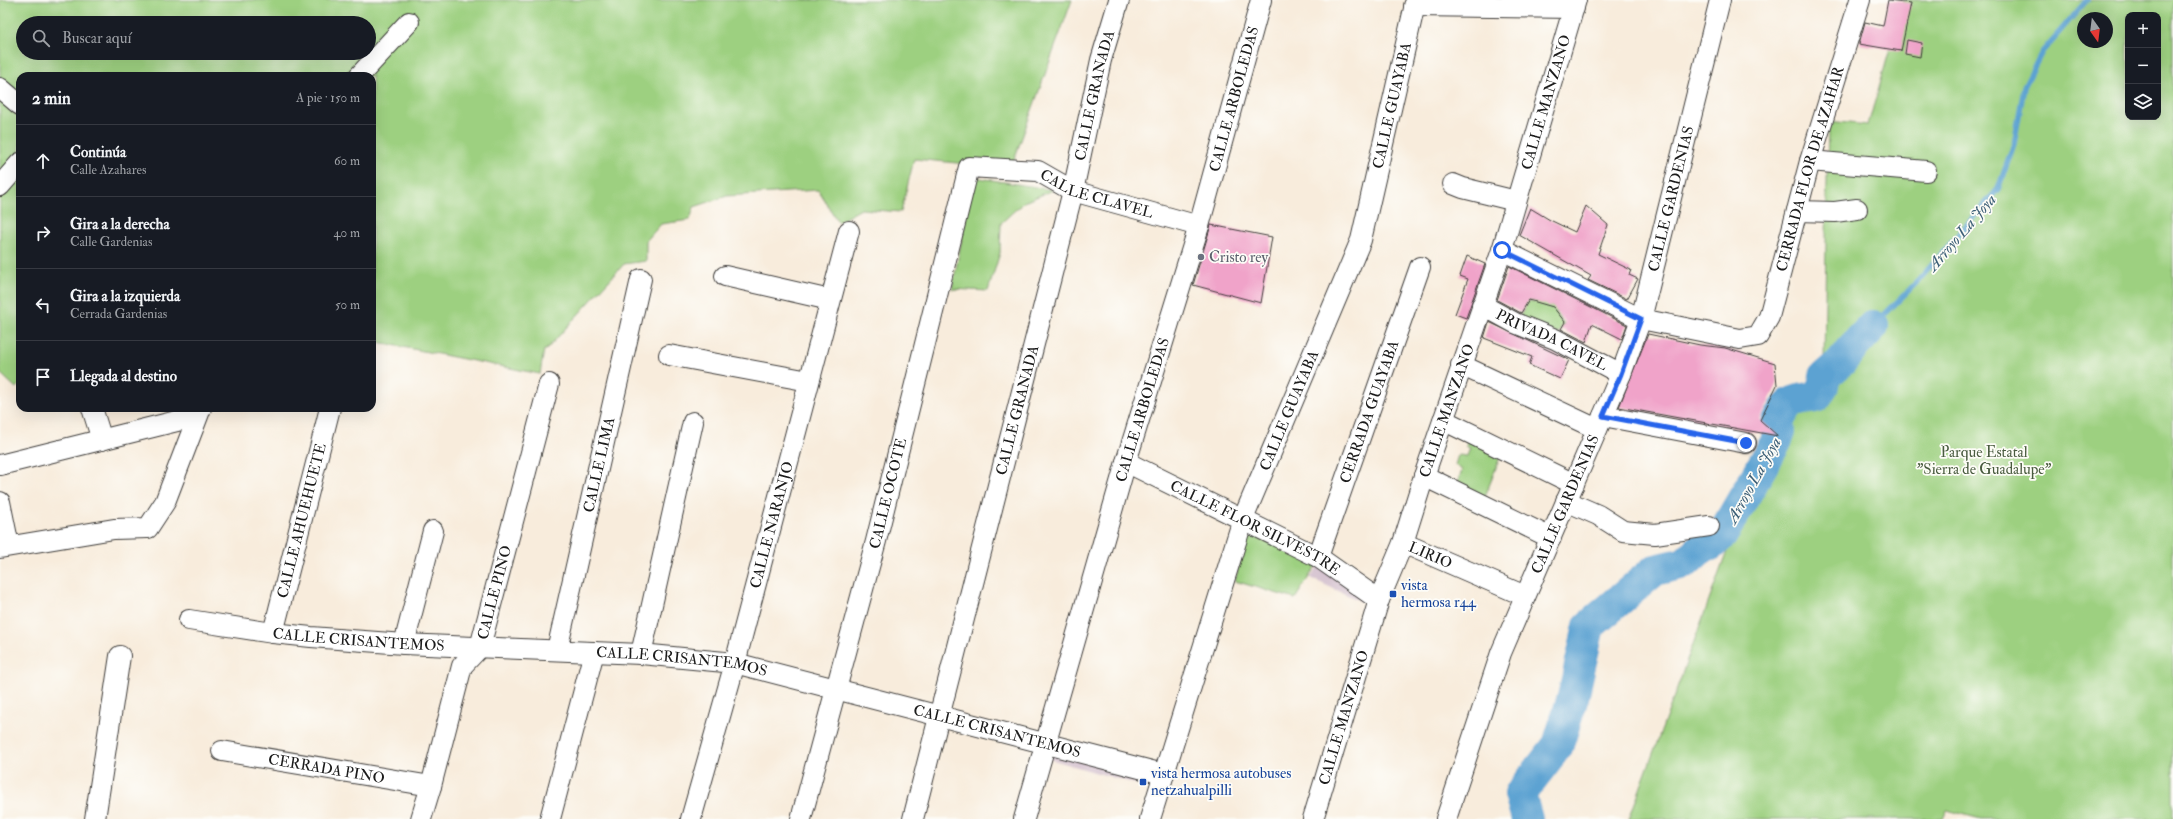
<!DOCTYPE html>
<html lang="es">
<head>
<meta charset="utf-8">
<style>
	body { margin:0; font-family:"IM FELL Double Pica",serif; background:#242831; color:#f1f3f6 }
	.controls { position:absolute; right:12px; top:12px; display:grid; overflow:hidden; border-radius:8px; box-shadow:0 4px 16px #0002 }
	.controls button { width:36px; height:36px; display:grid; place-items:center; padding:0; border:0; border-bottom:1px solid #363941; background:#171b24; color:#f1f3f6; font:20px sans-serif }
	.compass { position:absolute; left:2077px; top:12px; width:36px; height:36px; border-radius:50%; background:#171b24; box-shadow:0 4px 16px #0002; rotate:166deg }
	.stop { position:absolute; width:12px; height:12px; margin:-9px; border:3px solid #2563eb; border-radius:50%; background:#fff }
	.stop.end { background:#2563eb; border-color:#fff; box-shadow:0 1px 4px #0008 }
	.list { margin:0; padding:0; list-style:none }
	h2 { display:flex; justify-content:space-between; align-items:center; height:52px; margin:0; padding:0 16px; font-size:17px }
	h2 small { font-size:13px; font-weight:400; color:#9ea1a6 }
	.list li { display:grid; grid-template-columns:26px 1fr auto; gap:12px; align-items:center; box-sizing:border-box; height:72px; padding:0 16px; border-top:1px solid #363941 }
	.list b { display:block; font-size:15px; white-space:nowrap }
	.list p { margin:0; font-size:13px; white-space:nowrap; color:#9ea1a6 }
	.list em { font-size:13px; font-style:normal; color:#9ea1a6 }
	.icon { flex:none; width:22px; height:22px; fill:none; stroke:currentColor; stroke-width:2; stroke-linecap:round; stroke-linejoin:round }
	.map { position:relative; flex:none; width:2173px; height:819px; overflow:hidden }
	.search { position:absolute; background:#171b24; box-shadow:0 4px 16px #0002; left:16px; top:16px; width:360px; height:44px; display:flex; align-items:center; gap:10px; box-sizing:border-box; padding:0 14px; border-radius:22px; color:#9ea1a6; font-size:15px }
	.panel { position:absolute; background:#171b24; box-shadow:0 4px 16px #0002; left:16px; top:72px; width:360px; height:340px; border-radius:12px }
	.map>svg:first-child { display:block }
	.industrial { fill:#d1bdcc }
	.green { fill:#9dd080; stroke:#5c764e; fill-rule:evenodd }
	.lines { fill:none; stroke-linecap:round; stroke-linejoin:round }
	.stream { stroke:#5ca2d2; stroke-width:5.5 }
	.river { stroke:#5ca2d2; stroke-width:32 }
	.building { fill:#f0a3c9 }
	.minor-casing { stroke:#3d3b39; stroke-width:22 }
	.minor { stroke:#fff; stroke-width:20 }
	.route { stroke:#2563eb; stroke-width:5 }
	.worship-dot { fill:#6b7280; stroke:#fdfcf7; stroke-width:1.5 }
	.transit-dot { fill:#1a4fb4; stroke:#fdfcf7; stroke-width:1.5 }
	.labels { text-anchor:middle; stroke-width:3.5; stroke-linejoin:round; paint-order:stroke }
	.street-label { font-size:15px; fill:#1c1c1c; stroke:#fdfcf7 }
	.worship-label { font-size:15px; fill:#5b616d; stroke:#fdfcf7; text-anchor:start }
	.park-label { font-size:15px; fill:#495b3f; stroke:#fdfcf7 }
	.transit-label { font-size:15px; fill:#164399; stroke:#fdfcf7; text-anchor:start }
	.water-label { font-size:16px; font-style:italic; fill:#3c5f77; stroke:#fdfcf7 }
</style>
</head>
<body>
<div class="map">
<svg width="2173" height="819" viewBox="0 0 2173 819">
	<rect width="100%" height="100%" fill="#fdfcf7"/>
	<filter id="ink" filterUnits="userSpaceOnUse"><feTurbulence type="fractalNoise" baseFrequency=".025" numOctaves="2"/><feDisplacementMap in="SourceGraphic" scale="8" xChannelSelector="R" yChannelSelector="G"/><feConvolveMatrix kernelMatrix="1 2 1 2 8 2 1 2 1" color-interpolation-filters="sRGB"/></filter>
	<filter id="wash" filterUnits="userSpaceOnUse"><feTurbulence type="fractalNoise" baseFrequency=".012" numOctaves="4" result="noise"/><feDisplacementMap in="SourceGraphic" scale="16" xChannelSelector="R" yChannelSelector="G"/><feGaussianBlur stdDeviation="0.9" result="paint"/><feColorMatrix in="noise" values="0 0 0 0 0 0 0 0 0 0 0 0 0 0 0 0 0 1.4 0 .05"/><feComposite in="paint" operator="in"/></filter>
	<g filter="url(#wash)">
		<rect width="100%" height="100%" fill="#f8ecdc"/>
		<g class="industrial">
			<polygon points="1320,563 1372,598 1365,603 1310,578"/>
			<polygon points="1047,746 1158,777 1156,790 1046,758"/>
		</g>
		<g class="green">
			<path d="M 0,0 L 1072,0 L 1011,168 L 914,159 L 901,212 L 861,209 L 838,222 L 818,190 L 727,196 L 694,207 L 690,220 L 661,224 L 646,241 L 646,261 L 624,264 L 546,350 L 544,350 L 540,374 L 372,341 L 372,76 L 20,76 L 20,384 L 16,388 L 0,373 ZM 23,23 L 369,23 L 369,53 L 23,53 Z"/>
			<path d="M 1904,0 L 2173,0 L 2173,819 L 1981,819 L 1947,810 L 1943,819 L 1629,819 L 1729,546 L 1746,519 L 1824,361 L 1828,121 L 1868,125 ZM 2128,15 L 2158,15 L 2158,117 L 2128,117 ZM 2083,18 L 2107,18 L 2107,42 L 2083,42 Z"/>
			<polygon points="974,177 1053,190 1024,202 1001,223 1000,253 988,291 952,289"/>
			<polygon points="1528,301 1541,302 1558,308 1556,312 1564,324 1558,334 1517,321"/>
			<polygon points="1469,440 1503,449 1483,502 1456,489 1462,470 1455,465 1458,455 1467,456 1470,448 1466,446"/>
			<polygon points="1249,528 1319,561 1295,599 1235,581"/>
		</g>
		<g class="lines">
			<polyline class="stream" points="1873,326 1918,281 1998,189 2014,144 2024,87 2042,52 2087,0"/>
			<path class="river" d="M 1527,819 L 1520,794 L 1558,745 L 1573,697 L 1589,626 L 1655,570 L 1685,563 L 1700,549 L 1711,545 L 1722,535 L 1776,442 L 1780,432 L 1777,424 C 1789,400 1790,401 1816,397 L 1823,386 L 1825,376 L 1841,362 L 1852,348 L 1873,326"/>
		</g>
		<g id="blocks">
			<g class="building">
				<polygon points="1888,0 1911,3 1901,51 1859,44 1865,22 1883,26"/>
				<polygon points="1907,40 1922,43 1920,57 1905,54"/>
				<polygon points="1586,206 1608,225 1598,254 1631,270 1629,275 1638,279 1627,299 1588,280 1591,276 1519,235 1530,208 1550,220 1575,232"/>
				<polygon points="1211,225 1272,237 1261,303 1193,285"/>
				<polygon points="1467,256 1485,264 1466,318 1455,314 1468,279 1460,276"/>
				<polygon points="1509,266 1627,325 1622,339 1592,324 1586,342 1561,329 1565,322 1553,307 1529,300 1521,313 1497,300"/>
				<polygon points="1489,322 1569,360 1560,379 1529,365 1532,357 1484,338"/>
				<polygon points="1648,334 1700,345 1725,348 1775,363 1777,385 1760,420 1778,436 1619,407"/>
			</g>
		</g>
	</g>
	<g filter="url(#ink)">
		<use href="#blocks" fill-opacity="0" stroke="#3d3b39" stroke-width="1"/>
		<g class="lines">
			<g class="minor-casing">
				<g id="minor">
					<polyline points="1414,6 1574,8"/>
					<polyline points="359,76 409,22"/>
					<polyline points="0,88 20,105"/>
					<polyline points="1810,161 1926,171"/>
					<polyline points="1453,184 1463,188 1516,201"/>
					<polyline points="0,186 20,163"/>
					<polyline points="1797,211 1835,212 1857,209"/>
					<path id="s1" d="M 1502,250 L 1641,319 L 1740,339 L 1758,336 L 1769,317 L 1810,161 L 1860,0"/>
					<polyline points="725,276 830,300"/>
					<path id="s2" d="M 1482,305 L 1515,323 L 1555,339 L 1621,374"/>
					<polyline points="669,355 809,381"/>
					<polyline points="1461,365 1597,429"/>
					<polyline points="92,408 102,440"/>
					<polyline points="1603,416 1746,443"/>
					<polyline points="1443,420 1574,484"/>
					<path id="s3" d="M 1126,462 L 1318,557 L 1379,600"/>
					<polyline points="0,465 197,416"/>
					<polyline points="1424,476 1551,538"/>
					<polyline points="1566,501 1598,515 1623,531 1655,534 1709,526"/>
					<polyline points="0,502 9,546"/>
					<path id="s4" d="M 1403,543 L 1525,596"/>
					<polyline points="0,548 114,529 148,528 165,502 201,408"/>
					<path id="s5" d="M 1318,557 L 1420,267"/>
					<path id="s6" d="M 189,620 L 273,633 L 311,637 L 404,644 L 641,654 L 735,663 L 1163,774"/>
					<path id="s7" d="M 273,633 L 330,408"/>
					<polyline points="404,644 433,531"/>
					<path id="s8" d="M 557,650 L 641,279"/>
					<polyline points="641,654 693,422"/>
					<path id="s9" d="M 222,751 L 431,786"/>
					<polyline points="95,819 120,656"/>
					<path id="s10" d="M 421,819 L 431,786 L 462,666 L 480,647 L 549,384"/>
					<polyline points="550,819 594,652"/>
					<path id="s11" d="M 691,819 L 735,663 L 849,231"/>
					<path id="s12" d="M 801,819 L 876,541 L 969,167 L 1038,171 L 1073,191 L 1199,226"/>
					<path id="s13" d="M 913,819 L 1073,191 L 1101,60 L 1119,0"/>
					<path id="s14" d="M 1024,819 L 1126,462 L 1199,226 L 1261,0"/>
					<path id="s15" d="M 1150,819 L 1243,519 L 1361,240 L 1416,0"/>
					<path id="s16" d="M 1313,819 L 1379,600 L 1403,543 L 1424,476 L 1502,250 L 1576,0"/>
					<path id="s17" d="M 1446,819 L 1501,653 L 1621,374 L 1641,319 L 1720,0"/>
				</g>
			</g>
			<use href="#minor" class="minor"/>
		</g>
	</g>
	<g class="lines" filter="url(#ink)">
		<polyline class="route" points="1502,250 1641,319 1621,374 1603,416 1746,443"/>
	</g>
	<circle class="worship-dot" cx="1201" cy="257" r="4"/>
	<g class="transit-dot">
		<rect x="1389" y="590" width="8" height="8" rx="2"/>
		<rect x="1139" y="778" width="8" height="8" rx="2"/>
	</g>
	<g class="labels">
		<g class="street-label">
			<text dy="5" stroke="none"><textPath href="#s13" startOffset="746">CALLE GRANADA</textPath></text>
			<text dy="5" stroke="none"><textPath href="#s14" startOffset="750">CALLE ARBOLEDAS</textPath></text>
			<text dy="5" stroke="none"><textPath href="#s16" startOffset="754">CALLE MANZANO</textPath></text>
			<text dy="5" stroke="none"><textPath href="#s15" startOffset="755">CALLE GUAYABA</textPath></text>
			<text dy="5" stroke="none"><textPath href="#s1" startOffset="450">CERRADA FLOR DE AZAHAR</textPath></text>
			<text dy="5" stroke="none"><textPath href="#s12" startOffset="806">CALLE CLAVEL</textPath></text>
			<text dy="5" stroke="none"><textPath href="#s17" startOffset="661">CALLE GARDENIAS</textPath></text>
			<text dy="5" stroke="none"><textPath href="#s2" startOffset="78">PRIVADA CAVEL</textPath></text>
			<text dy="5" stroke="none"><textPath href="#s13" startOffset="422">CALLE GRANADA</textPath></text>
			<text dy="5" stroke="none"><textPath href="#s14" startOffset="426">CALLE ARBOLEDAS</textPath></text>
			<text dy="5" stroke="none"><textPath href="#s16" startOffset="430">CALLE MANZANO</textPath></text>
			<text dy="5" stroke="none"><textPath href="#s15" startOffset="432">CALLE GUAYABA</textPath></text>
			<text dy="5" stroke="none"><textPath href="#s5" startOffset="154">CERRADA GUAYABA</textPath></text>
			<text dy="5" stroke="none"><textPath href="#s8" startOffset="190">CALLE LIMA</textPath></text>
			<text dy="5" stroke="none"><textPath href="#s12" startOffset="337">CALLE OCOTE</textPath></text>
			<text dy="5" stroke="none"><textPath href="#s17" startOffset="337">CALLE GARDENIAS</textPath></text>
			<text dy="5" stroke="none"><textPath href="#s7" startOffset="116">CALLE AHUEHUETE</textPath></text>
			<text dy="5" stroke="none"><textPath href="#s11" startOffset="305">CALLE NARANJO</textPath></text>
			<text dy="5" stroke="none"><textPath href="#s3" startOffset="145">CALLE FLOR SILVESTRE</textPath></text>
			<text dy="5" stroke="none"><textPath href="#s4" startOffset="30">LIRIO</textPath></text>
			<text dy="5" stroke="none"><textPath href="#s10" startOffset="241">CALLE PINO</textPath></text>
			<text dy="5" stroke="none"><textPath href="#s6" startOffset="171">CALLE CRISANTEMOS</textPath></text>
			<text dy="5" stroke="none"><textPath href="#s6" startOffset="495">CALLE CRISANTEMOS</textPath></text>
			<text dy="5" stroke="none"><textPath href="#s16" startOffset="106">CALLE MANZANO</textPath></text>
			<text dy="5" stroke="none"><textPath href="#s6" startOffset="819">CALLE CRISANTEMOS</textPath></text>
			<text dy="5" stroke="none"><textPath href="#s9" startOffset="106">CERRADA PINO</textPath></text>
		</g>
		<g class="worship-label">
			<text x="1209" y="262">Cristo rey</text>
		</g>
		<g class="park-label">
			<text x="1984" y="457">Parque Estatal<tspan x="1984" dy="17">"Sierra de Guadalupe"</tspan></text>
		</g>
		<g class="transit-label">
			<text x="1401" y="590">vista<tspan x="1401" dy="17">hermosa r44</tspan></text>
			<text x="1151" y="778">vista hermosa autobuses<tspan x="1151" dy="17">netzahualpilli</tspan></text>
		</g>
		<g class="water-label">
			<text transform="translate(1961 232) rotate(-49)" y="6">Arroyo La Joya</text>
			<text transform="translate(1753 480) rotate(-61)" y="6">Arroyo La Joya</text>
		</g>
	</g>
</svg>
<div class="controls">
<button>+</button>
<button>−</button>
<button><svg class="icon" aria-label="layers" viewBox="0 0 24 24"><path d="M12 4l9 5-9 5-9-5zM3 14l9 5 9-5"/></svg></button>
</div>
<svg class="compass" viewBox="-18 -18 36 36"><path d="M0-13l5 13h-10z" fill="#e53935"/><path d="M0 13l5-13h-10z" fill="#9ea1a6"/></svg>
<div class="stop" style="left:1502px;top:250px"></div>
<div class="stop end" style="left:1746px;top:443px"></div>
<div class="search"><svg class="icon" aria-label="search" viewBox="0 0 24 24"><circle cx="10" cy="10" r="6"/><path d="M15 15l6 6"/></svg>Buscar aquí</div>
<section class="panel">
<h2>2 min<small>A pie · 150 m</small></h2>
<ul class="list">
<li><svg class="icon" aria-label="ahead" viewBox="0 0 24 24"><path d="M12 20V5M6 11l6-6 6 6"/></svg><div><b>Continúa</b><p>Calle Azahares</p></div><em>60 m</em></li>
<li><svg class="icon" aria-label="right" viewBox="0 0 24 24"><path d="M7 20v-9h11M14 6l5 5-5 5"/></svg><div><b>Gira a la derecha</b><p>Calle Gardenias</p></div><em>40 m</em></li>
<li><svg class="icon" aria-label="left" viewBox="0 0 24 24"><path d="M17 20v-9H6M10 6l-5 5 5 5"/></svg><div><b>Gira a la izquierda</b><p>Cerrada Gardenias</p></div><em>50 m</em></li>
<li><svg class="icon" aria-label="arrive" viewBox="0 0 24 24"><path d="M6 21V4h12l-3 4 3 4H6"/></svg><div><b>Llegada al destino</b></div></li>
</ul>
</section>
</div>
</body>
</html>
